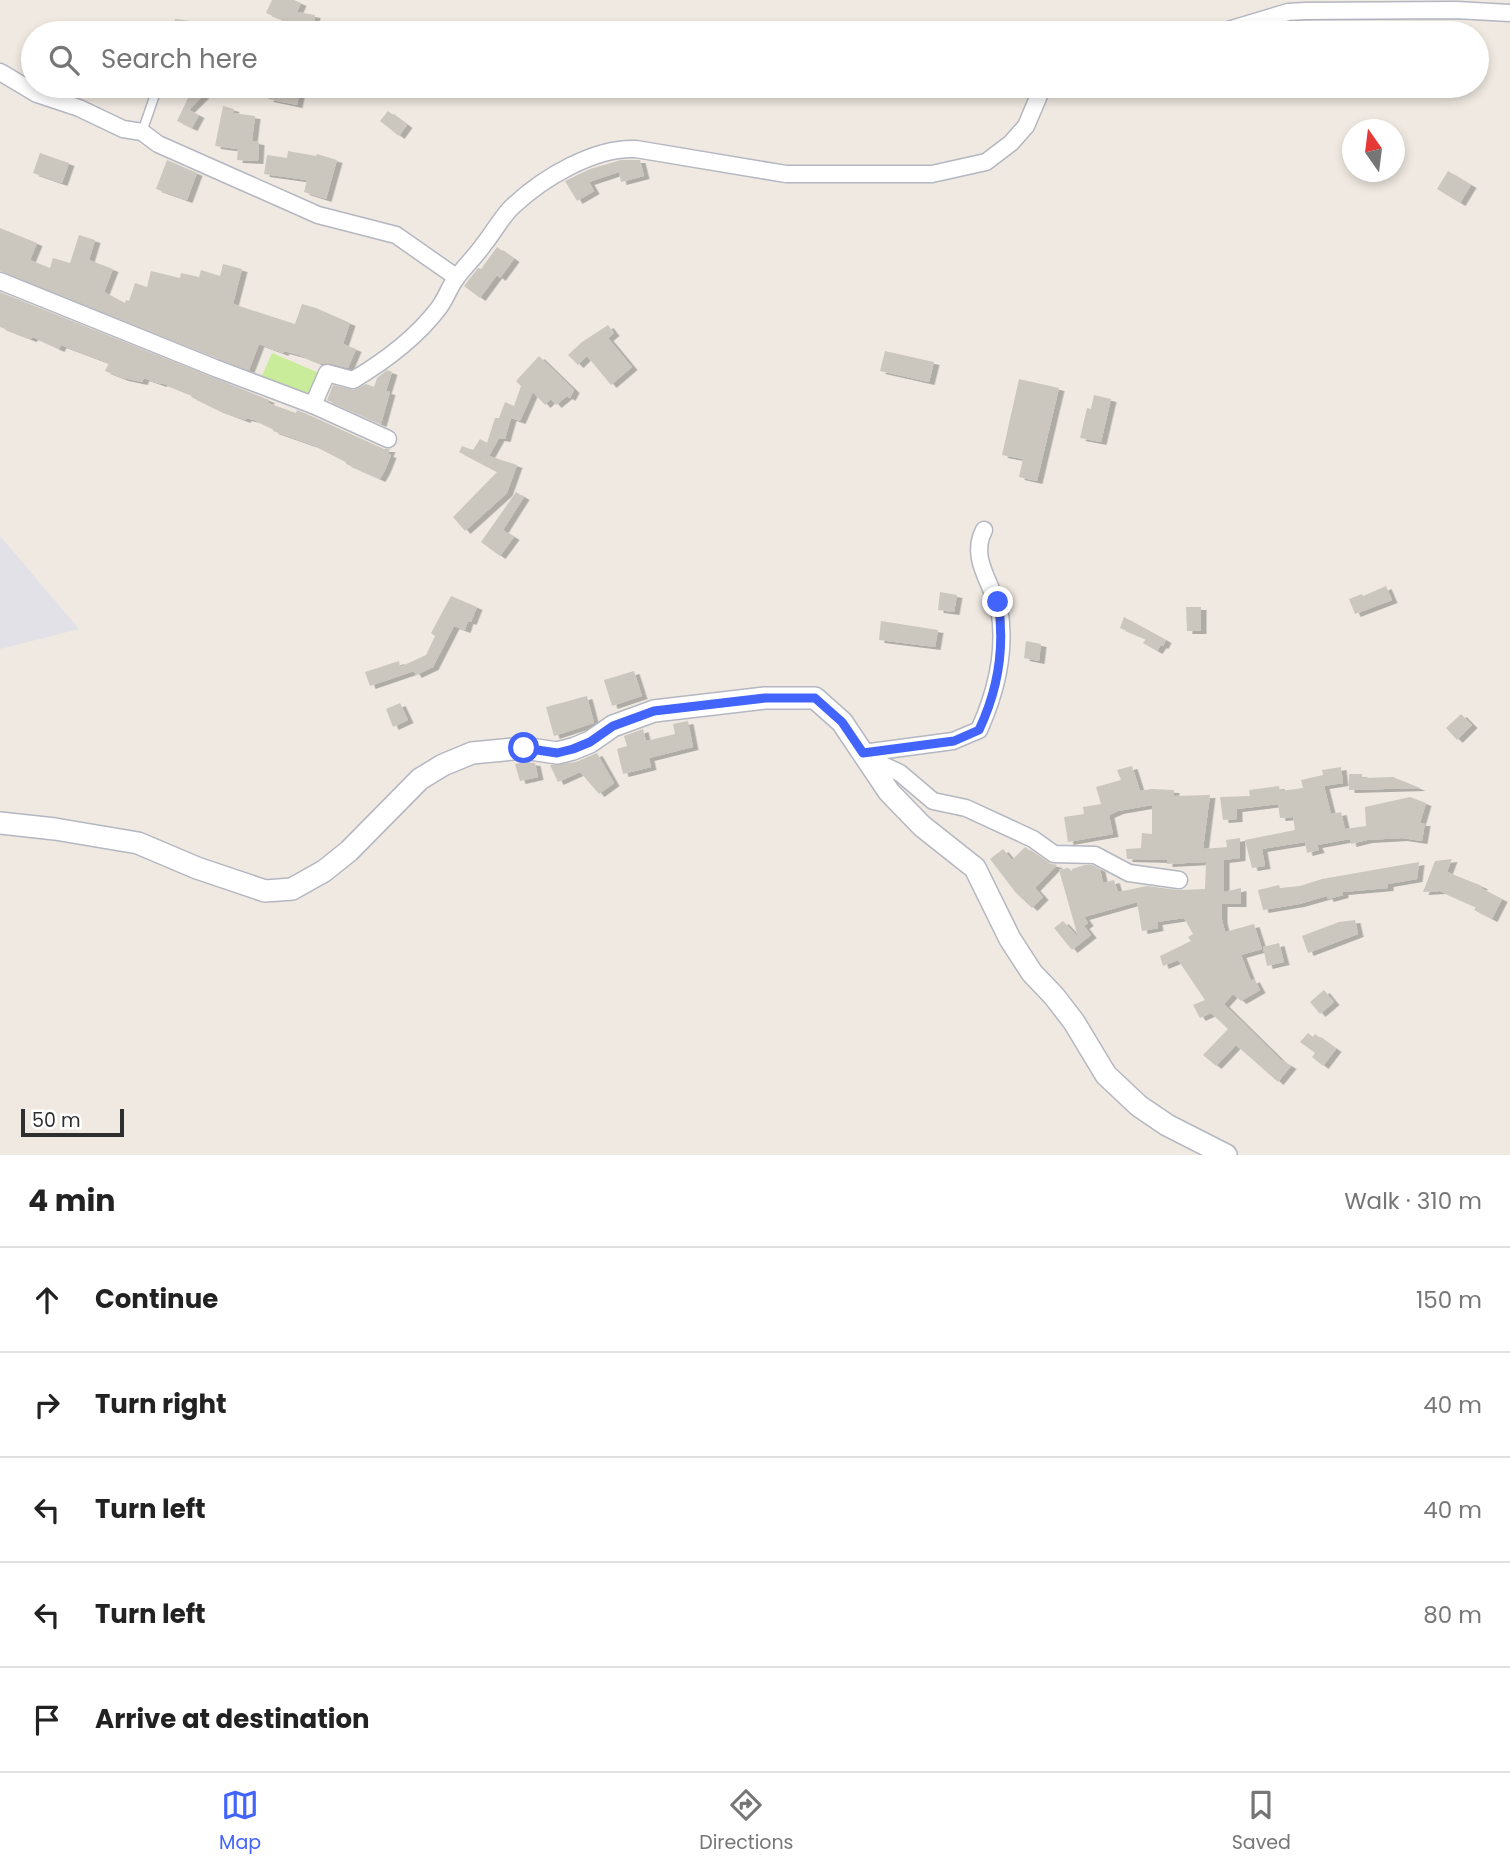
<!DOCTYPE html>
<html lang="en">
<head>
<meta charset="utf-8">
<style>
	body { margin:0; font-family:Poppins,sans-serif; background:#f6f6f6; color:#222 }
	.compass { position:absolute; left:1342px; top:119px; width:63px; height:63px; border-radius:50%; background:#fff; box-shadow:0 4px 10px #0003; rotate:346deg }
	.scale { position:absolute; left:21px; bottom:18px; width:103px; box-sizing:border-box; padding-left:7px; border:4px solid #2e2e2e; border-top:0; font-size:19px; line-height:24px; white-space:nowrap; color:#2e2e2e; -webkit-text-stroke:5px #fff; paint-order:stroke }
	.stop { position:absolute; width:21px; height:21px; margin:-16px; border:5px solid #4264fb; border-radius:50%; background:#fff }
	.stop.end { background:#4264fb; border-color:#fff; box-shadow:0 2px 7px #0008 }
	.list { margin:0; padding:0; list-style:none }
	h2 { display:flex; justify-content:space-between; align-items:center; height:91px; margin:0; padding:0 28px; font-size:30px }
	h2 small { font-size:23px; font-weight:400; color:#767676 }
	.list li { display:grid; grid-template-columns:46px 1fr auto; gap:21px; align-items:center; box-sizing:border-box; height:105px; padding:0 28px; border-top:2px solid #e0e0e0 }
	.list b { display:block; font-size:26px; white-space:nowrap }
	.list em { font-size:23px; font-style:normal; color:#767676 }
	.icon { flex:none; width:38px; height:38px; fill:none; stroke:currentColor; stroke-width:2; stroke-linecap:round; stroke-linejoin:round }
	.map { position:relative; flex:none; width:1510px; height:1155px; overflow:hidden }
	.search { position:absolute; background:#fff; box-shadow:0 4px 10px #0003; left:21px; right:21px; top:21px; height:77px; display:flex; align-items:center; gap:18px; box-sizing:border-box; padding:0 24px; border-radius:38px; color:#767676; font-size:26px }
	.sheet { height:616px; background:#fff }
	nav { display:flex; justify-content:space-around; align-items:center; box-sizing:border-box; height:98px; border-top:2px solid #e0e0e0; background:#fff; font-size:19px; color:#767676 }
	nav a { display:grid; justify-items:center; gap:4px }
	nav .on { color:#4264fb }
	.map>svg:first-child { display:block }
	.industrial { fill:#e3e1e8 }
	.pitch { fill:#c9ec9a }
	.building { fill:#cbc7bf; filter:url(#shadow) }
	.lines { fill:none; stroke-linecap:round; stroke-linejoin:round }
	.lane-casing { stroke:#b4b7c1; stroke-width:11 }
	.street-casing { stroke:#b4b7c1; stroke-width:19 }
	.secondary-casing { stroke:#b4b7c1; stroke-width:24 }
	.lane { stroke:#fff; stroke-width:8 }
	.street { stroke:#fff; stroke-width:16 }
	.secondary { stroke:#fff; stroke-width:21 }
	.route { stroke:#4264fb; stroke-width:9 }
</style>
</head>
<body>
<div class="map">
<svg width="1510" height="1155" viewBox="0 0 1510 1155">
	<defs>
		<filter id="shadow"><feDropShadow dx="5.5" dy="3" stdDeviation="0" flood-color="#0004"/></filter>
	</defs>
	<rect width="100%" height="100%" fill="#efe9e1"/>
	<polygon class="industrial" points="0,536 79,629 0,649"/>
	<polygon class="pitch" points="272,353 324,375 313,401 261,378"/>
	<g class="building">
		<polygon points="272,0 294,0 301,3 297,12 315,15 312,33 301,33 302,28 266,13"/>
		<polygon points="175,19 206,23 205,33 173,33"/>
		<polygon points="178,86 213,86 189,110 199,115 192,128 177,121 189,96"/>
		<polygon points="271,86 301,86 297,105 268,99"/>
		<polygon points="223,106 234,109 233,113 255,116 252,141 259,142 258,161 237,160 238,149 215,146"/>
		<polygon points="388,111 407,125 399,136 380,121"/>
		<polygon points="288,151 316,156 317,154 337,160 326,199 304,192 307,180 264,174 267,155 287,158"/>
		<polygon points="40,153 69,163 62,183 33,173"/>
		<polygon points="167,160 197,173 187,200 156,189"/>
		<polygon points="621,160 640,160 644,176 621,182 619,172 589,182 594,191 577,201 565,181 590,169"/>
		<polygon points="1448,171 1471,185 1460,203 1437,189"/>
		<polygon points="0,228 37,243 30,260 50,268 53,258 70,263 79,235 95,240 89,260 113,269 104,292 125,303 126,300 129,301 135,283 147,287 151,271 180,278 181,273 199,277 201,270 220,276 223,264 242,269 233,304 295,324 302,304 316,308 350,323 343,344 356,349 348,368 329,363 321,364 299,355 284,351 283,353 259,344 249,370 0,271"/>
		<polygon points="497,247 514,259 500,278 497,275 480,298 464,286 478,268 481,269"/>
		<polygon points="0,292 269,400 268,403 296,413 297,410 309,415 384,449 390,449 388,454 391,455 385,470 380,479 346,464 346,462 313,445 273,431 273,429 254,420 246,418 245,420 216,409 191,397 192,395 162,383 161,384 144,378 142,382 123,378 105,371 109,363 61,345 59,349 33,337 31,339 0,327"/>
		<polygon points="608,325 614,333 608,338 632,367 611,385 587,356 578,365 568,355 582,342"/>
		<polygon points="885,351 934,362 929,382 880,371"/>
		<polygon points="539,356 574,390 570,398 567,396 556,405 551,399 545,405 533,392 520,421 511,418 505,439 499,438 489,456 517,465 507,493 465,531 453,517 497,472 459,452 462,446 473,450 480,439 487,443 495,418 499,418 505,402 514,406 521,386 516,381"/>
		<polygon points="387,370 392,372 386,391 390,392 381,424 327,400 333,385 354,390 366,384 374,387 377,378"/>
		<polygon points="1019,379 1059,388 1037,481 1019,477 1023,459 1002,455"/>
		<polygon points="1094,395 1111,399 1101,442 1080,438 1087,408 1091,409"/>
		<polygon points="516,492 524,497 503,530 514,537 500,556 481,542"/>
		<polygon points="1386,586 1392,600 1355,614 1349,599 1362,594 1363,596"/>
		<polygon points="940,592 957,595 954,612 938,610"/>
		<polygon points="451,596 477,607 471,622 468,621 465,630 454,626 433,667 416,675 414,671 370,686 365,672 399,661 400,667 426,655 435,636 431,633"/>
		<polygon points="1186,607 1201,607 1201,631 1187,631"/>
		<polygon points="1124,617 1166,640 1163,646 1161,645 1157,651 1143,643 1146,639 1120,628"/>
		<polygon points="881,621 938,630 935,647 879,640"/>
		<polygon points="1026,641 1041,644 1039,661 1024,658"/>
		<polygon points="634,671 642,696 612,706 604,680"/>
		<polygon points="587,696 594,723 554,736 546,707"/>
		<polygon points="400,703 408,720 393,727 386,709"/>
		<polygon points="1461,714 1472,725 1457,740 1446,728"/>
		<polygon points="688,721 693,747 649,758 651,767 623,774 617,749 627,746 624,736 643,729 646,741 675,734 673,724"/>
		<polygon points="597,753 614,783 599,794 580,772 558,782 550,765 576,762"/>
		<polygon points="526,762 535,763 538,777 520,781 515,764"/>
		<polygon points="1132,766 1140,791 1151,789 1174,790 1174,796 1210,795 1203,849 1227,847 1226,840 1240,838 1240,858 1224,860 1224,892 1241,888 1241,904 1222,904 1222,920 1225,932 1254,924 1262,949 1241,955 1251,981 1254,979 1260,990 1241,1001 1233,994 1224,1004 1281,1060 1291,1066 1278,1082 1236,1045 1216,1066 1203,1055 1228,1029 1211,1013 1200,1018 1193,1005 1205,1000 1178,960 1163,966 1160,956 1191,941 1188,937 1193,934 1184,918 1157,922 1158,928 1142,931 1137,902 1084,917 1088,923 1084,926 1091,935 1072,950 1054,928 1063,921 1078,937 1059,870 1068,868 1072,871 1072,869 1085,865 1092,865 1100,869 1103,883 1114,880 1118,892 1147,886 1178,890 1205,889 1206,862 1167,864 1167,860 1127,859 1126,849 1141,848 1142,833 1152,834 1152,805 1118,811 1109,815 1113,834 1068,842 1064,817 1084,814 1083,807 1101,804 1096,787 1121,780 1117,770"/>
		<polygon points="1341,767 1343,783 1324,786 1331,814 1341,812 1345,829 1366,826 1365,807 1410,797 1426,803 1420,823 1425,823 1422,841 1402,838 1367,840 1351,844 1350,839 1317,845 1319,850 1307,853 1305,842 1262,849 1265,866 1252,868 1245,840 1295,830 1293,817 1280,818 1278,804 1237,809 1237,819 1223,820 1220,797 1250,796 1249,790 1279,786 1280,791 1303,788 1301,780 1323,775 1322,770"/>
		<polygon points="1349,774 1362,774 1362,778 1393,777 1420,788 1349,790"/>
		<polygon points="1025,847 1048,863 1057,865 1035,888 1043,897 1032,908 1016,893 990,859 1003,849 1012,860"/>
		<polygon points="1452,859 1447,872 1482,886 1481,888 1502,899 1492,919 1474,910 1476,907 1440,891 1423,892 1435,861"/>
		<polygon points="1419,862 1417,879 1388,884 1388,888 1343,892 1343,895 1328,899 1327,896 1299,904 1263,910 1258,890 1279,885 1280,888 1300,886 1322,879"/>
		<polygon points="1355,920 1358,934 1308,953 1302,936 1339,922"/>
		<polygon points="1279,943 1284,962 1267,966 1263,947"/>
		<polygon points="1324,990 1334,1002 1320,1014 1310,1002"/>
		<polygon points="1308,1033 1313,1037 1315,1034 1336,1049 1323,1066 1312,1057 1315,1053 1300,1042"/>
	</g>
	<g class="lines">
		<g class="lane-casing">
			<polyline id="lane" points="142,132 158,86"/>
		</g>
		<g class="street-casing">
			<g id="street">
				<polyline points="1218,33 1288,12 1305,11 1456,10 1510,13"/>
				<polyline points="0,72 37,94 79,108 123,129 142,132 158,144 318,215 396,235 456,277"/>
				<path d="M 0,281 L 215,368 L 313,405 L 327,373 L 353,380 C 385,361 415,339 438,309 C 446,299 449,287 457,277 C 465,266 476,256 484,244 C 494,232 502,216 513,206 C 543,178 594,147 636,149 L 786,174 L 932,174 L 986,162 L 1011,143 L 1026,126 L 1043,86"/>
				<polyline points="313,405 388,439"/>
				<path d="M 863,753 L 953,741 L 979,730 C 994,697 1004,660 1001,623 C 999,589 967,562 984,530"/>
				<polyline points="866,757 900,773 933,801 966,808 1033,839 1054,854 1095,855 1129,873 1179,880"/>
			</g>
		</g>
		<g class="secondary-casing">
			<polyline id="secondary" points="0,823 55,829 138,843 197,868 265,891 292,889 324,871 349,851 420,779 443,765 472,753 524,748 557,753 573,749 590,742 613,726 654,711 765,698 815,698 842,722 889,792 922,826 975,868 1010,939 1032,973 1054,996 1074,1022 1106,1075 1139,1106 1167,1125 1226,1155"/>
		</g>
		<use href="#lane" class="lane"/>
		<use href="#street" class="street"/>
		<use href="#secondary" class="secondary"/>
	</g>
	<g class="lines">
		<path class="route" d="M 524,748 L 557,753 L 573,749 L 590,742 L 613,726 L 654,711 L 765,698 L 815,698 L 842,722 L 863,753 L 954,741 L 979,730 C 998,690 1005,646 998,602"/>
	</g>
</svg>
<svg class="compass" viewBox="-18 -18 36 36"><path d="M0-13l5 13h-10z" fill="#e53935"/><path d="M0 13l5-13h-10z" fill="#767676"/></svg>
<div class="scale">50 m</div>
<div class="stop" style="left:524px;top:748px"></div>
<div class="stop end" style="left:998px;top:602px"></div>
<div class="search"><svg class="icon" aria-label="search" viewBox="0 0 24 24"><circle cx="10" cy="10" r="6"/><path d="M15 15l6 6"/></svg>Search here</div>
</div>
<section class="sheet">
<h2>4 min<small>Walk · 310 m</small></h2>
<ul class="list">
<li><svg class="icon" aria-label="ahead" viewBox="0 0 24 24"><path d="M12 20V5M6 11l6-6 6 6"/></svg><div><b>Continue</b></div><em>150 m</em></li>
<li><svg class="icon" aria-label="right" viewBox="0 0 24 24"><path d="M7 20v-9h11M14 6l5 5-5 5"/></svg><div><b>Turn right</b></div><em>40 m</em></li>
<li><svg class="icon" aria-label="left" viewBox="0 0 24 24"><path d="M17 20v-9H6M10 6l-5 5 5 5"/></svg><div><b>Turn left</b></div><em>40 m</em></li>
<li><svg class="icon" aria-label="left" viewBox="0 0 24 24"><path d="M17 20v-9H6M10 6l-5 5 5 5"/></svg><div><b>Turn left</b></div><em>80 m</em></li>
<li><svg class="icon" aria-label="arrive" viewBox="0 0 24 24"><path d="M6 21V4h12l-3 4 3 4H6"/></svg><div><b>Arrive at destination</b></div></li>
</ul>
</section>
<nav>
<a class="on"><svg class="icon" aria-label="map" viewBox="0 0 24 24"><path d="M3 6l6-2 6 2 6-2v14l-6 2-6-2-6 2zM9 4v14M15 6v14"/></svg>Map</a>
<a><svg class="icon" aria-label="directions" viewBox="0 0 24 24"><path d="M12 3l9 9-9 9-9-9zM9 14v-3h6M13 9l2 2-2 2"/></svg>Directions</a>
<a><svg class="icon" aria-label="saved" viewBox="0 0 24 24"><path d="M7 4h10v16l-5-4-5 4z"/></svg>Saved</a>
</nav>
</body>
</html>
